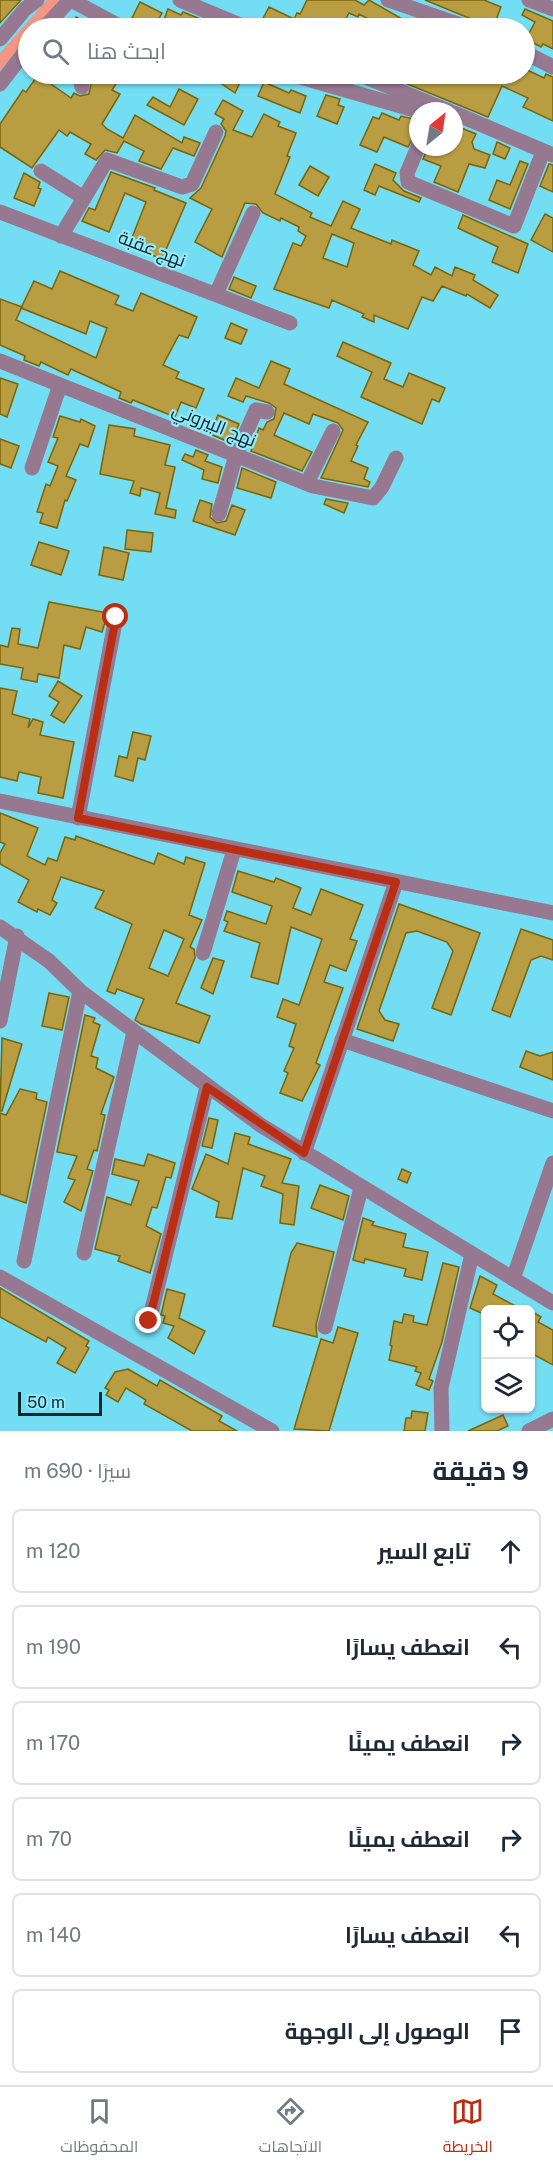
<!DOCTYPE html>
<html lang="ar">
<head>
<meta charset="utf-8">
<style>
	body { margin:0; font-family:"Public Sans",Cairo,sans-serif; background:#f6f6f7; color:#1f2937; direction:rtl }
	.controls { position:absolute; right:18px; bottom:18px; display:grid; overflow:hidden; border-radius:9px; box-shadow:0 2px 4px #0004 }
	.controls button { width:54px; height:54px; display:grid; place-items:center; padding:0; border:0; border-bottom:2px solid #e0e1e3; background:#fff; color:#1f2937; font:30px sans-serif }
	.compass { position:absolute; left:409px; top:102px; width:54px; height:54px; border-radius:50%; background:#fff; box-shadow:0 2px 4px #0004; rotate:30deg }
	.scale { position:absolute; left:18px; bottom:15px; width:84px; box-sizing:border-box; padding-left:6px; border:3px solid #04282f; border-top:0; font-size:16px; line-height:21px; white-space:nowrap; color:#04282f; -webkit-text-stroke:4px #97e8f9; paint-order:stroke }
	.stop { position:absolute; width:18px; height:18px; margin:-14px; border:4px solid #ba2e14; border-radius:50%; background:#fff }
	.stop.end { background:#ba2e14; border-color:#fff; box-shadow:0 2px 6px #0008 }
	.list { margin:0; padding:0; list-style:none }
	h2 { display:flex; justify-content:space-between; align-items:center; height:78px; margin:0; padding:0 24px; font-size:26px }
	h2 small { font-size:20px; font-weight:400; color:#747a83 }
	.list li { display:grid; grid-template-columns:39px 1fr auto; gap:18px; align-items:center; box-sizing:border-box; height:84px; margin:0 12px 12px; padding:0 12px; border:2px solid #e0e1e3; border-radius:9px }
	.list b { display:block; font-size:22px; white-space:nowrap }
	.list em { font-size:20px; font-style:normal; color:#747a83 }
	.icon { flex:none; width:33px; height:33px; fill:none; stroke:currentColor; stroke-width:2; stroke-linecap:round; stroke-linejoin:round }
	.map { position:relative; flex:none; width:553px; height:1431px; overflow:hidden; direction:ltr }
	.search { position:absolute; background:#fff; box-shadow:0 2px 4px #0004; left:18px; right:18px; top:18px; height:66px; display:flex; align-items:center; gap:15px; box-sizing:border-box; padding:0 21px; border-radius:33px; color:#747a83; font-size:22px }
	.sheet { height:654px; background:#fff }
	nav { display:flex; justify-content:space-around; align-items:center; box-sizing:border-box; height:84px; border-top:2px solid #e0e1e3; background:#fff; font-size:16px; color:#747a83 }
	nav a { display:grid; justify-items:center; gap:3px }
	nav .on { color:#ba2e14 }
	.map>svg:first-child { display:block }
	.green { fill:#f39784 }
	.building { fill:#b99d42; stroke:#7b6406; stroke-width:1.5; fill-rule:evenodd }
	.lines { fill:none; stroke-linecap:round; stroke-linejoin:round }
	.minor { stroke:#977891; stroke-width:15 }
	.route { stroke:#ba2e14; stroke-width:8 }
	.labels { text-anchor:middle; stroke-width:4.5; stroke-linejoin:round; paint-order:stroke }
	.street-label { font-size:18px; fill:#04282f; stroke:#97e8f9 }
</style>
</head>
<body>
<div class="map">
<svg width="553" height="1431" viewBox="0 0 553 1431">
	<rect width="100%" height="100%" fill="#73def3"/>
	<polygon class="green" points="47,0 60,0 36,28 28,28 28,37 0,71 0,53"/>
	<g class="building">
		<polygon points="0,0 21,0 0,23"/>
		<polygon points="307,0 355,0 364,5 369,0 418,28 380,28 382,26 359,14 358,17 349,13 341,28 258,28 269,7 294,19 297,13 300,14"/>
		<polygon points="425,0 484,0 501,7 493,28"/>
		<polygon points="140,2 162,13 154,28 133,28 130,22"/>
		<polygon points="168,9 181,15 183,12 213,24 211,28 177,28 163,22"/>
		<polygon points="525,9 553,21 553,49 543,44 541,47 526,39 535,22 522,15"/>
		<polygon points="76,17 97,28 70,28"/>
		<polygon points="525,69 544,78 546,74 553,77 553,121 523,107 528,98 502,86 488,117 383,74 525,74"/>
		<polygon points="93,74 116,84 112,90 120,94 102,124 107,129 123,138 135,115 182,143 184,137 200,143 194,156 173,148 161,169 139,161 144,151 124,141 117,153 105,150 96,160 85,154 91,144 70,132 67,136 59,130 32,168 0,147 0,124 23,90 26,92 38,75 71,98 74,93 80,96 89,94"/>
		<polygon points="219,74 244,74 235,93 216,80"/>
		<polygon points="264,82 289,93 291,90 306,96 300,113 258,96"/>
		<polygon points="179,89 198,99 184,125 147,105 153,97 170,107"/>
		<polygon points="326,95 340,99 338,105 344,107 337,124 317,116"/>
		<path d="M 223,100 L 243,111 L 233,130 L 252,137 L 264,114 L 280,122 L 278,126 L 296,133 L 287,156 L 290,157 L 275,194 L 312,213 L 310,217 L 331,226 L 343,201 L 360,209 L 351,228 L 391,244 L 392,240 L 419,251 L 413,265 L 431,275 L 435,267 L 452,276 L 455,267 L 475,275 L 473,280 L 498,295 L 490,308 L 467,294 L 466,296 L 442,286 L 433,301 L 422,297 L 408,329 L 374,315 L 374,322 L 362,317 L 364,314 L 332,300 L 329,308 L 274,289 L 293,243 L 301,246 L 306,236 L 298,231 L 299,227 L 281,218 L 280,221 L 263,213 L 256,204 L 245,203 L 222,257 L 195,242 L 212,209 L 190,198 L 201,188 L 225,136 L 226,131 L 221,124 L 224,119 L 215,114 ZM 332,234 L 354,243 L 347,267 L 323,258 Z"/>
		<polygon points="382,113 399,120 401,116 418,120 417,137 412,140 408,147 384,137 377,152 360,145 373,117 379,119"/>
		<polygon points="454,125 476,134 472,142 474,149 490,155 485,168 469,164 458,192 434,182 441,166 423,159 428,147 454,147"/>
		<polygon points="497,142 510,148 505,159 493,154"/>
		<polygon points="520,161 528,164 510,209 489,200 497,180 510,185"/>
		<polygon points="375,164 396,173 393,180 404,191 421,198 419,202 379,186 375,195 364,190"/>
		<polygon points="549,164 553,165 553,192 540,186"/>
		<polygon points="310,166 329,177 318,196 299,185"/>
		<polygon points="111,172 155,188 154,190 186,203 162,259 146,253 148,247 131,240 146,202 125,193 109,232 82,221 89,208 95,210"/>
		<polygon points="24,173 40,182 38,188 41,189 34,206 14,198"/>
		<polygon points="545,214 553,218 553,252 531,240"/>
		<polygon points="463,215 528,244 518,273 492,262 498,247 458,228"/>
		<polygon points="60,271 119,296 115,304 133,311 141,293 197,317 188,338 179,335 163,365 179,372 176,378 204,389 196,408 181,402 175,417 133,400 131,403 119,398 121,392 71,369 68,375 41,362 39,366 24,360 25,356 0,345 0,299 22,307 16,320 96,358 107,328 90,321 86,334 21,308 34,281 52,289"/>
		<polygon points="234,277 256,286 251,298 229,289"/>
		<polygon points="231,323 247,330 241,344 225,338"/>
		<polygon points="343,342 391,363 384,379 403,387 409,373 445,388 439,402 432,399 422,424 361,397 372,372 337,356"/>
		<polygon points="271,361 290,369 284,384 368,422 356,445 358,446 351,461 368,468 364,479 370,482 368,487 321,478 343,430 338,423 313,414 309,424 284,413 274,435 312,452 302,471 251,451 259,428 263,430 267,422 274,419 276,408 269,403 246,396 243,402 228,396 236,378 259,388"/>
		<polygon points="0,378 18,384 7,417 0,414"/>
		<polygon points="218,415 239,424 231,443 210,434"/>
		<polygon points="60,416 80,422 81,419 95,426 88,447 80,444 66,476 76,480 67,501 65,500 57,528 40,523 43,513 37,512 46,484 50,486 58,466 48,462 58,438 53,437"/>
		<polygon points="109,425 135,429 134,436 170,445 165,465 175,467 166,508 176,510 175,518 155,514 160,493 141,488 140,496 130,493 134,481 100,474"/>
		<polygon points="0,439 19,446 11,468 0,464"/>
		<polygon points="196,450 208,455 205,461 222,467 218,483 202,479 204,470 182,460 185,454 193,457"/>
		<polygon points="242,468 276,482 271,498 237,488"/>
		<polygon points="326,499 348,503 344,513 324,504"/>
		<polygon points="200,500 212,504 210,517 217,523 226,521 232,505 245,510 235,535 193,521"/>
		<polygon points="127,530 153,533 151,552 125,549"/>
		<polygon points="39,542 69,551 61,575 31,565"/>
		<polygon points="104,547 129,553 123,580 99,575"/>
		<polygon points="49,602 108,613 102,632 86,627 80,649 64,645 59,678 38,674 37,682 21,679 23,668 0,664 0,645 8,647 12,628 20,629 18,644 38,648"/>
		<polygon points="58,681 82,696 64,723 51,715 59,702 49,696"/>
		<polygon points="0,688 17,691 12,714 30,719 28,728 33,719 43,722 40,735 74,742 63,798 38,793 41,777 19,772 17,781 0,777"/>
		<polygon points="133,732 151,736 145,760 138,758 133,781 115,776 119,756 127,758"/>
		<path d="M 0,813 L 38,828 L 27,856 L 45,865 L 48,858 L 57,861 L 65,837 L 75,840 L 76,836 L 154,864 L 158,853 L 184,864 L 186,857 L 205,863 L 189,915 L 202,920 L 190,947 L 194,949 L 195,958 L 176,1003 L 210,1016 L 199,1043 L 141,1024 L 135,1020 L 144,999 L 117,989 L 115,994 L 107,991 L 132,924 L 95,908 L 104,891 L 61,877 L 52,900 L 57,903 L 50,915 L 38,909 L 37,912 L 18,902 L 29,880 L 0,864 L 0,853 L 5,844 L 0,842 ZM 164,930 L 184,939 L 168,976 L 149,968 Z"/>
		<polygon points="238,871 274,882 276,878 301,888 293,908 311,915 321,889 363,905 350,939 357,941 346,971 330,965 324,982 343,988 316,1063 320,1065 302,1101 280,1093 288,1073 284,1071 294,1048 289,1046 296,1024 277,1017 283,999 299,1005 322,939 291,927 278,984 251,977 260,943 224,931 228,922 224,920 227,911 266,924 272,906 232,892"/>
		<polygon points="399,904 480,933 451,1015 432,1008 453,951 447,942 417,931 406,933 379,1011 385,1020 399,1024 393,1041 357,1029"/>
		<polygon points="521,929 553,940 553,960 541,956 531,960 510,1017 492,1010"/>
		<polygon points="213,958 224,961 213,994 201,988"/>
		<polygon points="49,993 69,997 62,1030 42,1026"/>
		<polygon points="85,1015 95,1018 93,1022 100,1025 91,1056 98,1058 96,1068 114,1077 101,1114 105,1115 97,1151 94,1150 87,1169 93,1171 81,1211 64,1202 75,1180 68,1178 77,1156 57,1152"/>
		<polygon points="2,1038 22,1044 2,1111 0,1111"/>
		<polygon points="526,1051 540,1056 553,1052 553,1080 520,1067"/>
		<polygon points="20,1089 37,1093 36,1099 47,1102 26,1203 0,1194 0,1113 6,1115"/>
		<polygon points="209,1118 218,1120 212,1148 202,1146"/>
		<polygon points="235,1133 250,1137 248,1144 291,1159 282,1183 299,1186 294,1225 280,1223 283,1194 261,1186 265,1176 243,1168 232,1219 216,1217 219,1202 192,1189 206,1154 228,1164"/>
		<polygon points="148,1154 175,1163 171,1178 166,1177 157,1208 152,1207 146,1226 161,1234 150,1273 118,1261 120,1256 95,1249 107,1197 131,1205 139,1181 112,1174 115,1159 144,1166"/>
		<polygon points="402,1169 411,1173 407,1183 398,1179"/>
		<polygon points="320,1185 349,1196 343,1220 311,1208"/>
		<polygon points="363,1218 374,1222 372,1225 406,1234 403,1247 428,1252 422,1280 404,1276 406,1269 365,1259 364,1263 353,1260"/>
		<polygon points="297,1243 334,1252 316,1325 317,1337 273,1326 291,1253"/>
		<polygon points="443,1263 459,1267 442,1342 429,1379 433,1381 429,1390 416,1385 421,1373 415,1371 417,1367 389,1360 392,1346 390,1345 394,1321 402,1323 404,1314 414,1316 413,1322 427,1325"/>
		<polygon points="480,1276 497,1285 493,1294 523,1310 486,1310 486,1315 470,1308"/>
		<polygon points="0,1288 89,1341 86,1346 89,1348 75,1373 57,1363 66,1348 48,1337 46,1342 0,1317"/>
		<polygon points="167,1289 185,1294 179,1318 205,1331 194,1354 168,1338 174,1326 163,1323 165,1316 161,1315"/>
		<polygon points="531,1311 541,1317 538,1322 553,1330 553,1365 531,1353"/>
		<polygon points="338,1327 358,1333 329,1431 294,1429 321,1339 333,1343"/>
		<polygon points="128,1369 157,1386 160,1380 222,1416 219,1421 237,1431 192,1431 144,1404 146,1400 126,1388 118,1402 106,1395 109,1390 105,1388 115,1372"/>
		<polygon points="412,1411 428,1413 425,1431 404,1431 406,1418 411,1418"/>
		<polygon points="503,1415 508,1426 497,1431 468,1431"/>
	</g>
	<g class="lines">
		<g class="minor">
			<polyline points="71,0 123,28"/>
			<polyline points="180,0 247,28"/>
			<polyline points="388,0 470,28"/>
			<polyline points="529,0 553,9"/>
			<polyline points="44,28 70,0"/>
			<polyline points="0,39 25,9 37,0"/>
			<polyline points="524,52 553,67"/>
			<polyline points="79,74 82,87"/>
			<polyline points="290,74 418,111"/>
			<polyline points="358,74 449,111"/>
			<polyline points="0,84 28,48"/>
			<polyline points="454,113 553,155"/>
			<polyline points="418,147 407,173 408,182 514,226 541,157"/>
			<polyline points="41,171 84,198"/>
			<polyline points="0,212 290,323"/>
			<polyline points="61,236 107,160 182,187 192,184 216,132"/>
			<polyline points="216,294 253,213"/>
			<polyline points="0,361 313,486 373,498 382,487 396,458"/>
			<polyline points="32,468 60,385"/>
			<polyline points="307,483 333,431"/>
			<polyline points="219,514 236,455 256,410 267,412"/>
			<polyline points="0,801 553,913"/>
			<polyline points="78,818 116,617"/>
			<polyline points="0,927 49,961 80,991 262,1126 553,1303"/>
			<polyline points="203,953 234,850"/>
			<polyline points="0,1021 17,936"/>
			<polyline points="342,1040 553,1111"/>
			<polyline points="304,1153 396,882"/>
			<polyline points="84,1253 134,1032"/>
			<polyline points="24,1261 80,991"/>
			<polyline points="0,1277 272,1431"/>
			<polyline points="513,1279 553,1163"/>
			<polyline points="149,1321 207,1087"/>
			<polyline points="325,1327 361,1188"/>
			<polyline points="442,1431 441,1388 472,1254"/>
			<polyline points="529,1431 553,1419"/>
		</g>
	</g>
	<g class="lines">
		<polyline class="route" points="116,617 78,818 396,882 304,1153 207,1087 149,1321"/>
	</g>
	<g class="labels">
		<g class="street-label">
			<text transform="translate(152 249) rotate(21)" y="6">نهج عقبة</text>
			<text transform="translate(214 425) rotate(22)" y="6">نهج البيروني</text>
		</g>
	</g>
</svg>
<div class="controls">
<button><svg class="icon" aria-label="locate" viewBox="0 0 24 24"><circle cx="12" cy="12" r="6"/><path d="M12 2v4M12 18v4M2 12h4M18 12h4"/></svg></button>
<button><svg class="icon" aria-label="layers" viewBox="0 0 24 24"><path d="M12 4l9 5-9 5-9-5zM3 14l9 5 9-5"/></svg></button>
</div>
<svg class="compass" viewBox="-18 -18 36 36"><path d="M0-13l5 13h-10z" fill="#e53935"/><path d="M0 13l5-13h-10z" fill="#747a83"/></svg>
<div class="scale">50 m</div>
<div class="stop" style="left:116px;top:617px"></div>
<div class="stop end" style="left:149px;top:1321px"></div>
<div class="search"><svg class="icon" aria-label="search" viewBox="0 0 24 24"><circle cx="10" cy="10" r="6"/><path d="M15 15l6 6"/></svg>ابحث هنا</div>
</div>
<section class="sheet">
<h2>9 دقيقة<small>سيرًا · 690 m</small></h2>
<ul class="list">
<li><svg class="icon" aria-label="ahead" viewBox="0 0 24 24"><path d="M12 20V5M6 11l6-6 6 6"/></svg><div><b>تابع السير</b></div><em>120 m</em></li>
<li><svg class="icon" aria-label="left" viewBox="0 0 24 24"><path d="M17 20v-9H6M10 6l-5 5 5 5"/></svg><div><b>انعطف يسارًا</b></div><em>190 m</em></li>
<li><svg class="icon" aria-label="right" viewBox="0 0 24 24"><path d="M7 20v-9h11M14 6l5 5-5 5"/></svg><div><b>انعطف يمينًا</b></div><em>170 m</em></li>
<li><svg class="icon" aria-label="right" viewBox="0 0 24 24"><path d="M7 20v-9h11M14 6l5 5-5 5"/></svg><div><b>انعطف يمينًا</b></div><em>70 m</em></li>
<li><svg class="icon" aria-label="left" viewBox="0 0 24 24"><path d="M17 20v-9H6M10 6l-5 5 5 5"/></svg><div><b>انعطف يسارًا</b></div><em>140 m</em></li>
<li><svg class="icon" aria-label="arrive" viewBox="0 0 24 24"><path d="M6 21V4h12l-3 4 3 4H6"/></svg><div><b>الوصول إلى الوجهة</b></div></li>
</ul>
</section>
<nav>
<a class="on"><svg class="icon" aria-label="map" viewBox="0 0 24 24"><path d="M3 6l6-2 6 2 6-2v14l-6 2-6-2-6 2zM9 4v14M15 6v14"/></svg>الخريطة</a>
<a><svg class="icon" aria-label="directions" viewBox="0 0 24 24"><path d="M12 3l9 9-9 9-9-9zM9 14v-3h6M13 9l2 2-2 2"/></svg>الاتجاهات</a>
<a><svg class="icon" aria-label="saved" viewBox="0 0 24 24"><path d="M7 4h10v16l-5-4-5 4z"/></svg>المحفوظات</a>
</nav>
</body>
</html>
